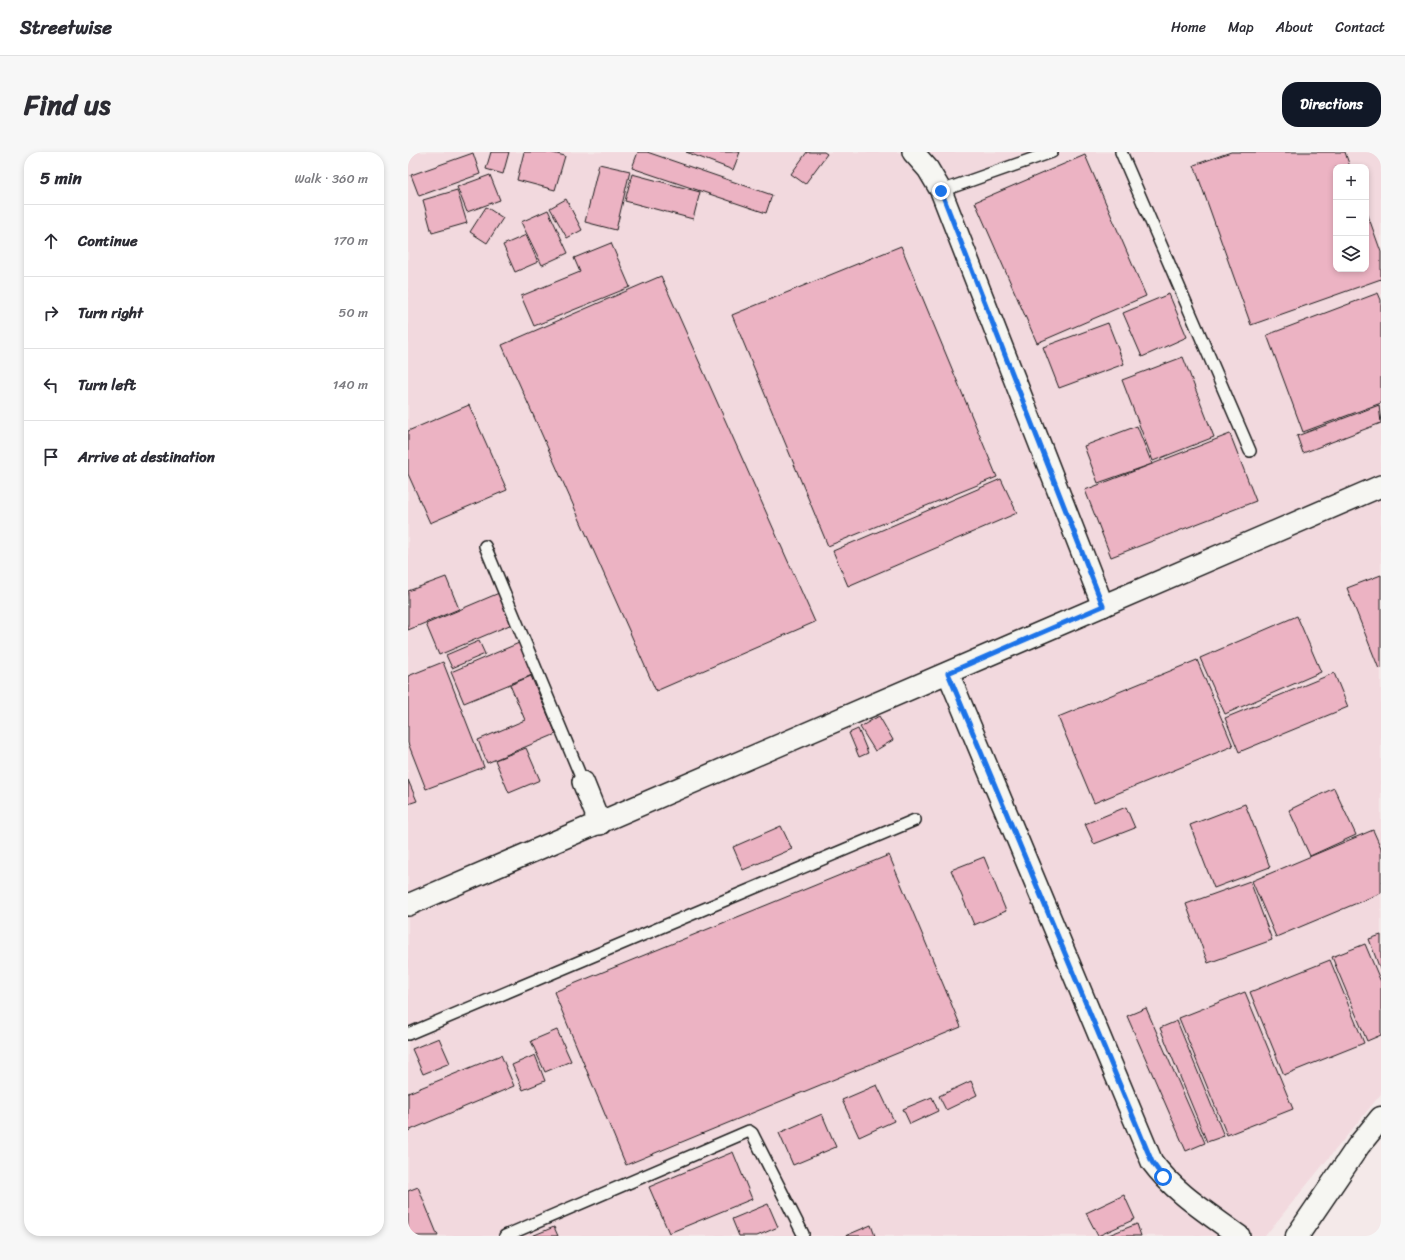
<!DOCTYPE html>
<html lang="en">
<head>
<meta charset="utf-8">
<style>
	body { margin:0; font-family:Sriracha,sans-serif; background:#f7f7f7; color:#2b2b33 }
	.controls { position:absolute; right:12px; top:12px; display:grid; overflow:hidden; border-radius:8px; box-shadow:0 2px 6px #0003 }
	.controls button { width:36px; height:36px; display:grid; place-items:center; padding:0; border:0; border-bottom:1px solid #e1e1e2; background:#fff; color:#2b2b33; font:20px sans-serif }
	.stop { position:absolute; width:12px; height:12px; margin:-9px; border:3px solid #1a73e8; border-radius:50%; background:#fff }
	.stop.end { background:#1a73e8; border-color:#fff; box-shadow:0 1px 4px #0008 }
	.list { margin:0; padding:0; list-style:none }
	h2 { display:flex; justify-content:space-between; align-items:center; height:52px; margin:0; padding:0 16px; font-size:17px }
	h2 small { font-size:13px; font-weight:400; color:#7c7c81 }
	.list li { display:grid; grid-template-columns:26px 1fr auto; gap:12px; align-items:center; box-sizing:border-box; height:72px; padding:0 16px; border-top:1px solid #e1e1e2 }
	.list b { display:block; font-size:15px; white-space:nowrap }
	.list em { font-size:13px; font-style:normal; color:#7c7c81 }
	.icon { flex:none; width:22px; height:22px; fill:none; stroke:currentColor; stroke-width:2; stroke-linecap:round; stroke-linejoin:round }
	.map { position:relative; flex:none; width:973px; height:1084px; overflow:hidden; border-radius:16px }
	header { display:flex; align-items:center; gap:24px; box-sizing:border-box; height:56px; padding:0 20px; background:#fff; border-bottom:1px solid #e1e1e2 }
	header strong { font-size:19px }
	nav { display:flex; gap:22px; margin-inline-start:auto; font-size:14px }
	.intro { display:flex; align-items:center; justify-content:space-between; box-sizing:border-box; height:96px; padding:0 24px }
	h1 { margin:0; font-size:28px }
	.button { padding:10px 18px; border-radius:16px; background:#111827; color:#fff; font-size:14px; font-weight:700 }
	main { display:flex; gap:24px; padding:0 24px }
	aside { flex:1; background:#fff; border-radius:16px; box-shadow:0 2px 6px #0003 }
	.map>svg:first-child { display:block }
	.built { fill:#f2d9de; fill-rule:evenodd }
	.building { fill:#ecb3c3; stroke:#1c1c1c }
	.lines { fill:none; stroke-linecap:round; stroke-linejoin:round }
	.service-casing { stroke:#1c1c1c; stroke-width:14 }
	.minor-casing { stroke:#1c1c1c; stroke-width:24 }
	.tertiary-casing { stroke:#1c1c1c; stroke-width:25 }
	.service { stroke:#f6f6f2; stroke-width:11 }
	.minor { stroke:#f6f6f2; stroke-width:21 }
	.tertiary { stroke:#f6f6f2; stroke-width:22 }
	.route { stroke:#1a73e8; stroke-width:5 }
</style>
</head>
<body>
<header>
<strong>Streetwise</strong>
<nav><a>Home</a><a>Map</a><a>About</a><a>Contact</a></nav>
</header>
<div class="intro"><h1>Find us</h1><a class="button">Directions</a></div>
<main>
<aside>
<h2>5 min<small>Walk · 360 m</small></h2>
<ul class="list">
<li><svg class="icon" aria-label="ahead" viewBox="0 0 24 24"><path d="M12 20V5M6 11l6-6 6 6"/></svg><div><b>Continue</b></div><em>170 m</em></li>
<li><svg class="icon" aria-label="right" viewBox="0 0 24 24"><path d="M7 20v-9h11M14 6l5 5-5 5"/></svg><div><b>Turn right</b></div><em>50 m</em></li>
<li><svg class="icon" aria-label="left" viewBox="0 0 24 24"><path d="M17 20v-9H6M10 6l-5 5 5 5"/></svg><div><b>Turn left</b></div><em>140 m</em></li>
<li><svg class="icon" aria-label="arrive" viewBox="0 0 24 24"><path d="M6 21V4h12l-3 4 3 4H6"/></svg><div><b>Arrive at destination</b></div></li>
</ul>
</aside>
<div class="map">
<svg width="973" height="1084" viewBox="0 0 973 1084">
	<rect width="100%" height="100%" fill="#f4e9e9"/>
	<filter id="ink" filterUnits="userSpaceOnUse"><feTurbulence type="fractalNoise" baseFrequency=".025" numOctaves="2"/><feDisplacementMap in="SourceGraphic" scale="8" xChannelSelector="R" yChannelSelector="G"/><feConvolveMatrix kernelMatrix="1 2 1 2 8 2 1 2 1" color-interpolation-filters="sRGB"/></filter>
	<g filter="url(#ink)">
		<path class="built" d="M 0,0 L 973,0 L 973,942 L 857,1084 L 0,1084 ZM 928,15 L 958,15 L 958,117 L 928,117 Z"/>
		<g class="building">
			<polygon points="83,0 101,0 95,22 78,17"/>
			<polygon points="116,0 141,0 157,4 147,38 109,28"/>
			<polygon points="230,0 239,0 364,43 358,61 224,16"/>
			<polygon points="278,0 332,0 325,18"/>
			<polygon points="399,0 416,0 419,2 397,32 383,22"/>
			<polygon points="823,0 937,0 942,15 928,15 928,117 958,117 958,58 973,100 973,127 843,173 786,13"/>
			<polygon points="65,1 72,22 11,44 3,23"/>
			<polygon points="677,3 738,144 629,191 567,50"/>
			<polygon points="191,12 222,19 208,78 177,70"/>
			<polygon points="224,22 292,40 285,67 217,49"/>
			<polygon points="82,23 92,48 59,60 49,35"/>
			<polygon points="49,38 59,71 24,81 15,48"/>
			<polygon points="158,47 174,78 159,86 142,56"/>
			<polygon points="78,55 95,66 79,91 62,80"/>
			<polygon points="140,58 160,101 134,113 113,70"/>
			<polygon points="118,83 130,110 107,120 95,93"/>
			<polygon points="203,91 222,135 126,174 113,144 172,120 166,106"/>
			<polygon points="493,94 589,325 420,394 324,163"/>
			<polygon points="253,124 407,470 248,539 94,193"/>
			<polygon points="970,141 973,148 973,251 895,280 859,183"/>
			<polygon points="761,142 779,185 734,205 715,161"/>
			<polygon points="700,171 716,212 651,236 635,195"/>
			<polygon points="775,205 806,285 745,309 714,228"/>
			<polygon points="61,253 99,338 22,371 0,322 0,279"/>
			<polygon points="971,253 973,271 895,301 889,284"/>
			<polygon points="729,274 744,312 690,331 676,294"/>
			<polygon points="822,282 848,349 703,405 677,338"/>
			<polygon points="593,327 609,361 440,434 425,399"/>
			<polygon points="973,423 973,516 971,517 939,436"/>
			<polygon points="38,425 51,457 0,478 0,439"/>
			<polygon points="91,441 104,472 31,503 18,472"/>
			<polygon points="889,464 913,520 817,562 792,506"/>
			<polygon points="71,489 77,502 44,516 38,503"/>
			<polygon points="111,491 124,523 56,551 43,520"/>
			<polygon points="789,508 825,594 686,651 650,565"/>
			<polygon points="35,510 76,615 18,637 0,591 0,524"/>
			<polygon points="926,521 940,555 831,600 817,566"/>
			<polygon points="123,524 148,582 79,611 70,588 117,568 102,533"/>
			<polygon points="471,564 485,588 467,599 452,575"/>
			<polygon points="450,577 460,601 451,605 441,581"/>
			<polygon points="118,596 132,628 101,641 87,608"/>
			<polygon points="0,628 9,649 0,652"/>
			<polygon points="926,636 948,683 902,704 881,658"/>
			<polygon points="837,652 862,715 806,736 782,673"/>
			<polygon points="718,655 727,676 686,692 677,672"/>
			<polygon points="373,674 384,697 335,718 325,695"/>
			<polygon points="965,678 973,696 973,741 868,785 844,729"/>
			<polygon points="481,703 553,875 218,1013 146,840"/>
			<polygon points="576,705 598,759 566,773 543,718"/>
			<polygon points="842,729 864,788 800,811 778,752"/>
			<polygon points="973,783 973,820 961,787"/>
			<polygon points="957,792 973,830 973,883 959,889 924,805"/>
			<polygon points="922,808 956,891 876,923 842,840"/>
			<polygon points="837,840 885,957 819,983 771,866"/>
			<polygon points="738,856 797,991 778,999 719,864"/>
			<polygon points="769,869 816,984 799,990 752,876"/>
			<polygon points="149,878 163,909 137,920 123,889"/>
			<polygon points="31,886 42,911 15,922 4,897"/>
			<polygon points="93,903 106,934 0,979 0,941"/>
			<polygon points="127,903 137,929 115,938 104,913"/>
			<polygon points="563,929 569,943 538,958 531,944"/>
			<polygon points="469,933 486,969 451,985 434,948"/>
			<polygon points="524,945 530,959 502,972 495,957"/>
			<polygon points="414,962 428,995 385,1013 371,981"/>
			<polygon points="325,1000 344,1047 261,1081 241,1035"/>
			<polygon points="10,1035 30,1084 0,1084 0,1039"/>
			<polygon points="716,1043 727,1067 690,1084 678,1061"/>
			<polygon points="360,1052 370,1075 349,1084 331,1084 324,1067"/>
			<polygon points="729,1072 733,1084 698,1084"/>
			<polygon points="463,1073 467,1084 437,1084"/>
			<polygon points="146,1075 150,1084 124,1084"/>
		</g>
		<g class="lines">
			<g class="service-casing">
				<g id="service">
					<polyline points="713,0 842,299"/>
					<polyline points="533,39 644,0"/>
					<polyline points="77,394 175,630"/>
					<polyline points="0,882 507,668"/>
					<polyline points="97,1084 341,979 344,981 395,1082"/>
				</g>
			</g>
			<g class="minor-casing">
				<g id="minor">
					<polyline points="505,0 520,17 533,39 695,454"/>
					<path d="M 540,521 L 744,1010 C 767,1041 800,1061 831,1084"/>
					<polyline points="175,630 192,672"/>
					<polyline points="0,753 973,334"/>
				</g>
			</g>
			<g class="tertiary-casing">
				<polyline id="tertiary" points="889,1084 951,993 973,966"/>
			</g>
			<use href="#service" class="service"/>
			<use href="#minor" class="minor"/>
			<use href="#tertiary" class="tertiary"/>
		</g>
	</g>
	<g class="lines" filter="url(#ink)">
		<polyline class="route" points="533,39 695,454 540,521 744,1010 755,1025"/>
	</g>
</svg>
<div class="controls">
<button>+</button>
<button>−</button>
<button><svg class="icon" aria-label="layers" viewBox="0 0 24 24"><path d="M12 4l9 5-9 5-9-5zM3 14l9 5 9-5"/></svg></button>
</div>
<div class="stop" style="left:755px;top:1025px"></div>
<div class="stop end" style="left:533px;top:39px"></div>
</div>
</main>
</body>
</html>
